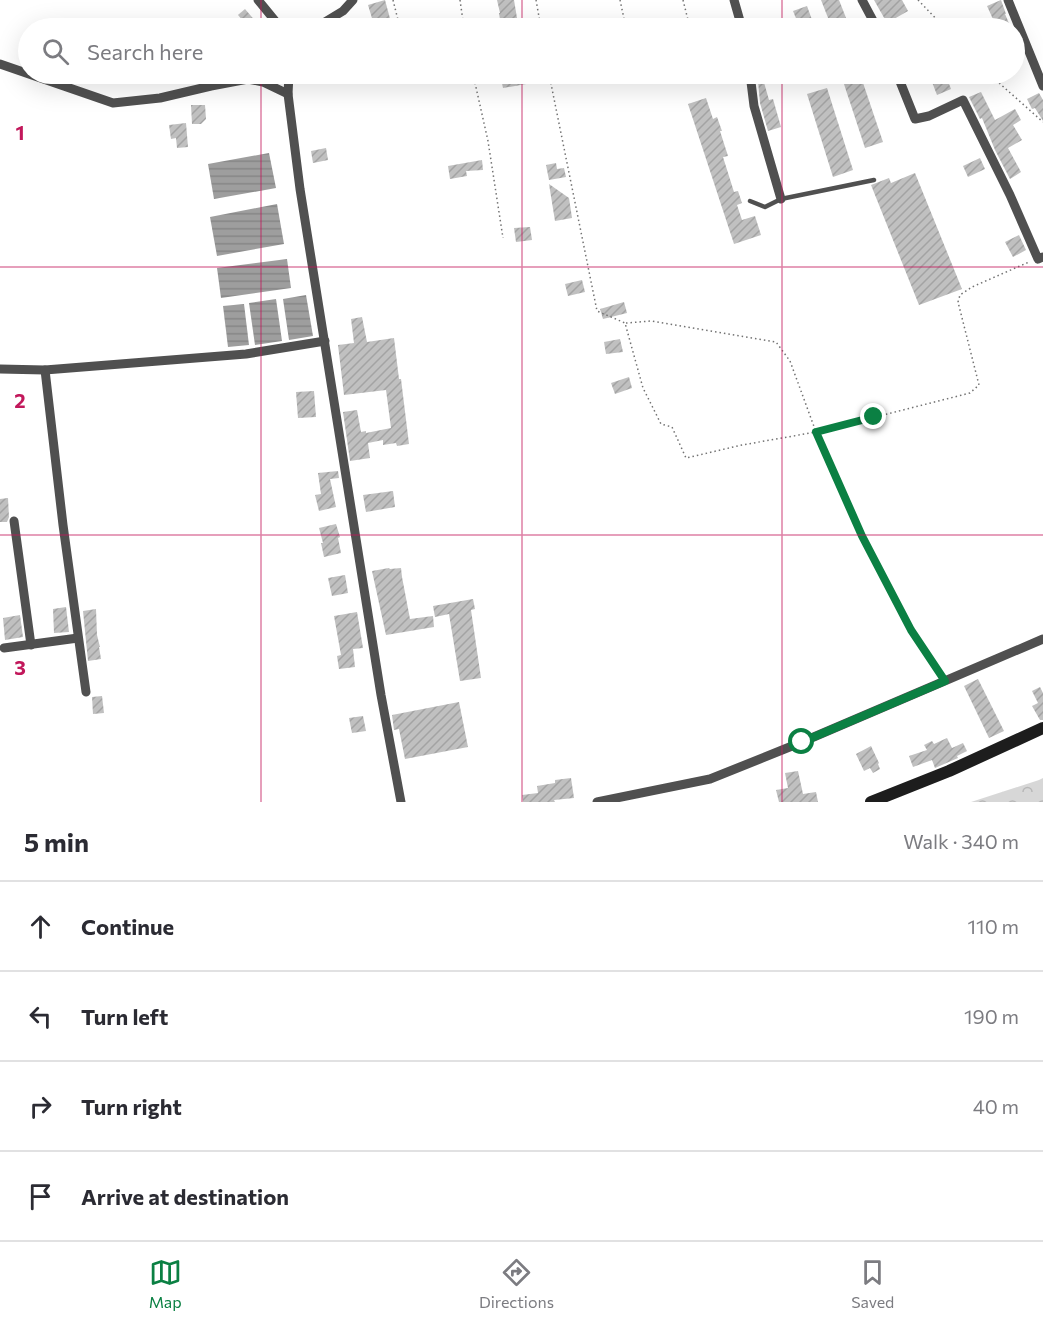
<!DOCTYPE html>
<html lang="en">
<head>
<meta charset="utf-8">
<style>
	body { margin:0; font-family:Commissioner,sans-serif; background:#f2f2f3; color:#2b2b33 }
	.stop { position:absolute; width:18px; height:18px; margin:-14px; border:4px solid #0b8043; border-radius:50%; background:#fff }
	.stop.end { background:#0b8043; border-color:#fff; box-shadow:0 2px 6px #0008 }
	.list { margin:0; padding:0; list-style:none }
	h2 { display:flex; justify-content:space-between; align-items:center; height:78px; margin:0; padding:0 24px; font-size:26px }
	h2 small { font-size:20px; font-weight:400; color:#7c7c81 }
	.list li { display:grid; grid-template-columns:39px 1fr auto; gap:18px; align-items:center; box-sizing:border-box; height:90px; padding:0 24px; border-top:2px solid #e1e1e2 }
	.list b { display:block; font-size:22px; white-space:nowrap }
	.list em { font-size:20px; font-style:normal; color:#7c7c81 }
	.icon { flex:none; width:33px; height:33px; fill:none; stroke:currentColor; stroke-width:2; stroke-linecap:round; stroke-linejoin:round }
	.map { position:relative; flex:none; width:1043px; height:802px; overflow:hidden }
	.search { position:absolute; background:#fff; box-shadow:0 6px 24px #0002; left:18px; right:18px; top:18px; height:66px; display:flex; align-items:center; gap:15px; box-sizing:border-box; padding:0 21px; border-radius:33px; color:#7c7c81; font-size:22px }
	.sheet { height:438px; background:#fff }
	nav { display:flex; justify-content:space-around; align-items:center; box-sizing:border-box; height:84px; border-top:2px solid #e1e1e2; background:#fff; font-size:16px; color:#7c7c81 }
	nav a { display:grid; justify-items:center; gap:3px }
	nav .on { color:#0b8043 }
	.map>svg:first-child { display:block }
	.forest { fill:url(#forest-crowns) }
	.water { fill:url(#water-rules) }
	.building { fill:url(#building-hatch) }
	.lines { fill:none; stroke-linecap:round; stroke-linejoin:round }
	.path { stroke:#727272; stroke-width:1.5; stroke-dasharray:1.5 3; stroke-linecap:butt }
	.lane { stroke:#505050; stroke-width:4.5 }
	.street { stroke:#505050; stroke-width:9 }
	.secondary { stroke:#1d1d1d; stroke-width:12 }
	.route { stroke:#0b8043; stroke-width:8 }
	.grid { fill:none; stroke:#c2185b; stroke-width:1.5; stroke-opacity:0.55 }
	.grid-label { font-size:20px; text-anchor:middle; font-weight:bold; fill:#c2185b; stroke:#fff; stroke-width:6; stroke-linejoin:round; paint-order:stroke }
</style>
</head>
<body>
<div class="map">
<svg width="1043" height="802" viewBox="0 0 1043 802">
	<defs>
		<pattern id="forest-crowns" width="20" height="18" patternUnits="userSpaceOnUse" patternTransform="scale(1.5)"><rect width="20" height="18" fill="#d7d7d7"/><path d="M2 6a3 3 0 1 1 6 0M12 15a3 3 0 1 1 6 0" fill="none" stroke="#b7b7b7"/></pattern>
		<pattern id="water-rules" width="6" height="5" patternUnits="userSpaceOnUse" patternTransform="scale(1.5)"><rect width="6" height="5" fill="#9e9e9e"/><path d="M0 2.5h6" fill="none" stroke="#868686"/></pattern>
		<pattern id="building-hatch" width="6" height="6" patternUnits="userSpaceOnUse" patternTransform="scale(1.5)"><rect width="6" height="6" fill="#c0c0c0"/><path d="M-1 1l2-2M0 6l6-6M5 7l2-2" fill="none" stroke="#a3a3a3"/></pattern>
	</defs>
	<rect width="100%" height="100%" fill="#fff"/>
	<polygon class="forest" points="1043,778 1043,802 971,802 1039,780"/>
	<g class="water">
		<polygon points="269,153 276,188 214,199 208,164"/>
		<polygon points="277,204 284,244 217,256 210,217"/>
		<polygon points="287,259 291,288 221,298 217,268"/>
		<polygon points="306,295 313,336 289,340 283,299"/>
		<polygon points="276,299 282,341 255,345 249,303"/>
		<polygon points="244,304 249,345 228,347 223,306"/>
	</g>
	<g class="building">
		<polygon points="385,0 392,26 383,28 375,28 368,5"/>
		<polygon points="497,0 514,0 518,24 501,27 499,13 500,13"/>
		<polygon points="821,0 839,0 850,28 832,28"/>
		<polygon points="874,0 902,0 908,11 887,23"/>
		<polygon points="1001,0 1006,14 1005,14 1011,28 997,28 987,6"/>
		<polygon points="807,6 815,28 800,28 793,11"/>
		<polygon points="245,9 251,16 261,28 249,28 238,15"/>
		<polygon points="500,74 542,74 543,81 503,88"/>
		<polygon points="846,74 860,74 883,142 865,148 841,75"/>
		<polygon points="946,76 951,89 937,95 932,82"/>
		<polygon points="763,79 769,100 773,99 781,127 768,131 760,103 758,81"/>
		<polygon points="827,88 853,170 833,177 807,94"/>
		<polygon points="981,92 995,120 1015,109 1021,120 1013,125 1022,140 1008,148 1021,172 1010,179 995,150 982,118 980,119 969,97"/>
		<polygon points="1039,93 1043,100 1043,121 1035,108 1032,109 1027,99"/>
		<polygon points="706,98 713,119 717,117 722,131 720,131 728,156 723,157 734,192 738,191 742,203 737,205 742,220 755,216 761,235 734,244 688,104"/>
		<polygon points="191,105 205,105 206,119 201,124 192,124"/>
		<polygon points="186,123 188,147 177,148 176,138 171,139 169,125"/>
		<polygon points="326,148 328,160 313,163 311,151"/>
		<polygon points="980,158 985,169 968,177 963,166"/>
		<polygon points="482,160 483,170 466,171 467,176 450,179 448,166"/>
		<polygon points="556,163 557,169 564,168 566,177 549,180 546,165"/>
		<polygon points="915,173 962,289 919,305 871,185 889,178 891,183"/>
		<polygon points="549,184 569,198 572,218 555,221"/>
		<polygon points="530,227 532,240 516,242 514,228"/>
		<polygon points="1019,235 1026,250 1013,257 1005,242"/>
		<polygon points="582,280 585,292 568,296 565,284"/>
		<polygon points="624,302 627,313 603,319 600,309"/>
		<polygon points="362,317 367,342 394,338 399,379 401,379 409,444 397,446 396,443 383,445 383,440 368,443 370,458 350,461 343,412 357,410 361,432 366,431 366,433 391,428 386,390 344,395 338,345 354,343 351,319"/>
		<polygon points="620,339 623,352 606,354 604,342"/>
		<polygon points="629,377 632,388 615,394 611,383"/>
		<polygon points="314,391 316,417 298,418 296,392"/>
		<polygon points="338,471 339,478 330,479 336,507 319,511 315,495 321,494 318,473"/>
		<polygon points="393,491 395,507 366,512 363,495"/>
		<polygon points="8,498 9,517 7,522 0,522 0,499"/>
		<polygon points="336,524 340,537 338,538 341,553 324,557 321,543 323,543 319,528"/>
		<polygon points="389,568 390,569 401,568 402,577 410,619 433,616 434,627 386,635 372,571"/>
		<polygon points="345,575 348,593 332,596 328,578"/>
		<polygon points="473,599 475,609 471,610 481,678 460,681 449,614 435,617 433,606"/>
		<polygon points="66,607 69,632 54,633 53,609"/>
		<polygon points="96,609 97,635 100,647 99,647 101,659 88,661 83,611"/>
		<polygon points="357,612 363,648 353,649 355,667 339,669 337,656 341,655 334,616"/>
		<polygon points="20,615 23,637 5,640 3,618"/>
		<polygon points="978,679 1004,731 989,738 964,686"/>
		<polygon points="1040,687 1043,693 1043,720 1040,720 1032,706 1038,703 1032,691"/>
		<polygon points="102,696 104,713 93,714 92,697"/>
		<polygon points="459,702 468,747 405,759 399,729 394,730 392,715"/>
		<polygon points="363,716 366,731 352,733 349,718"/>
		<polygon points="947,738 952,748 963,743 967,751 957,756 958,758 935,768 932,760 913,767 909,756 927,750 924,745 932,741 934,744"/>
		<polygon points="871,746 879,763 878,764 880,769 873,773 870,768 864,771 856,754"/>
		<polygon points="798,771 803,794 816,792 818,802 779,802 776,790 788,788 785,773"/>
		<polygon points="571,778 574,798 554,800 555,802 523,802 522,795 538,793 537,786 555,783 555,780"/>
	</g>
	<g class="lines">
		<g class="path">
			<polyline points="393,0 400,28"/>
			<polyline points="460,0 464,28"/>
			<polyline points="536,0 541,28"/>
			<polyline points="620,0 626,28"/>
			<polyline points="683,0 690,28"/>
			<polyline points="918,0 945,28"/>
			<polyline points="473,74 488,141 503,238"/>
			<polyline points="549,74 597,311 625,323 643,388 661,424 672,427 686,458 742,445 816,432 970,393 979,385 958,302 960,295 972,287 1029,262"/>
			<polyline points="989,74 1043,122"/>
			<polyline points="626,323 651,321 776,342 790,361 816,432 862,536 911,630 940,673"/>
		</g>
		<polyline class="lane" points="750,201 765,207 781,199 874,180"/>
		<g class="street">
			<polyline points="258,0 281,28"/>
			<polyline points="734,0 742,28"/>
			<polyline points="862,0 877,28"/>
			<polyline points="1008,0 1043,86"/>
			<polyline points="315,28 343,11 353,0"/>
			<polyline points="0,64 113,103 160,98 211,86 248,79 263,82 288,94"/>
			<polyline points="289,74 288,94 300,189 381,695 401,802"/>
			<polyline points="750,74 754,106 781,199"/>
			<polyline points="897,74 915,119 929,116 963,100 1010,195 1038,259 1043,257"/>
			<polyline points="0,369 45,370 246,354 325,341"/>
			<polyline points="45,370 63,525 86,692"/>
			<polyline points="14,521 31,645"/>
			<polyline points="4,648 78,638"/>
			<polyline points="597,802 710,779 802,742 1043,639"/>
		</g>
		<polyline class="secondary" points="871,802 949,771 1043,728"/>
	</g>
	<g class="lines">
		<polyline class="route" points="802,742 945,681 911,630 862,536 816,432 874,417"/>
	</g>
	<path class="grid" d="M 261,0 L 261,28M 522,0 L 522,28M 782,0 L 782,28M 261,74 L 261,802M 522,74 L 522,802M 782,74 L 782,802M 0,267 L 1043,267M 0,535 L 1043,535"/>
	<g class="grid-label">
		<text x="20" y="140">1</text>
		<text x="20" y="408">2</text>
		<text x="20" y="675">3</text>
	</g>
</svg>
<div class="stop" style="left:802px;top:742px"></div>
<div class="stop end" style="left:874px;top:417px"></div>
<div class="search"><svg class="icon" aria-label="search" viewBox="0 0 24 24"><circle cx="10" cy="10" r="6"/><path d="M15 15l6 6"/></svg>Search here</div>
</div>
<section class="sheet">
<h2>5 min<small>Walk · 340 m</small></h2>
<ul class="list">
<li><svg class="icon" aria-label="ahead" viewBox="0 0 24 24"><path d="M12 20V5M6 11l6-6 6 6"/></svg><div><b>Continue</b></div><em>110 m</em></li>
<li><svg class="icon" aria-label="left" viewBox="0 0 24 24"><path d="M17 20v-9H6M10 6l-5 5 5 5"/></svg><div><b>Turn left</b></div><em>190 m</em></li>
<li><svg class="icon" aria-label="right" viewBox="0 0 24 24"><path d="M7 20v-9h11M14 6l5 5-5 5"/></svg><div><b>Turn right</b></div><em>40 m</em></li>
<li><svg class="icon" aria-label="arrive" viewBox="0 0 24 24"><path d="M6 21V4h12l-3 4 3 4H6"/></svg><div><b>Arrive at destination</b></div></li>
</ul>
</section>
<nav>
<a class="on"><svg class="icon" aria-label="map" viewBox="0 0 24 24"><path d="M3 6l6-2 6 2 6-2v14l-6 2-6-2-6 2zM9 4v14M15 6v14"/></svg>Map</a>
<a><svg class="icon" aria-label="directions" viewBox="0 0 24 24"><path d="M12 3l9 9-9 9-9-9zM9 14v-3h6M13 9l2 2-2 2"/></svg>Directions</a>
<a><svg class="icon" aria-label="saved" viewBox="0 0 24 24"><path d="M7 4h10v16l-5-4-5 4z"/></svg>Saved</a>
</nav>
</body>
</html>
